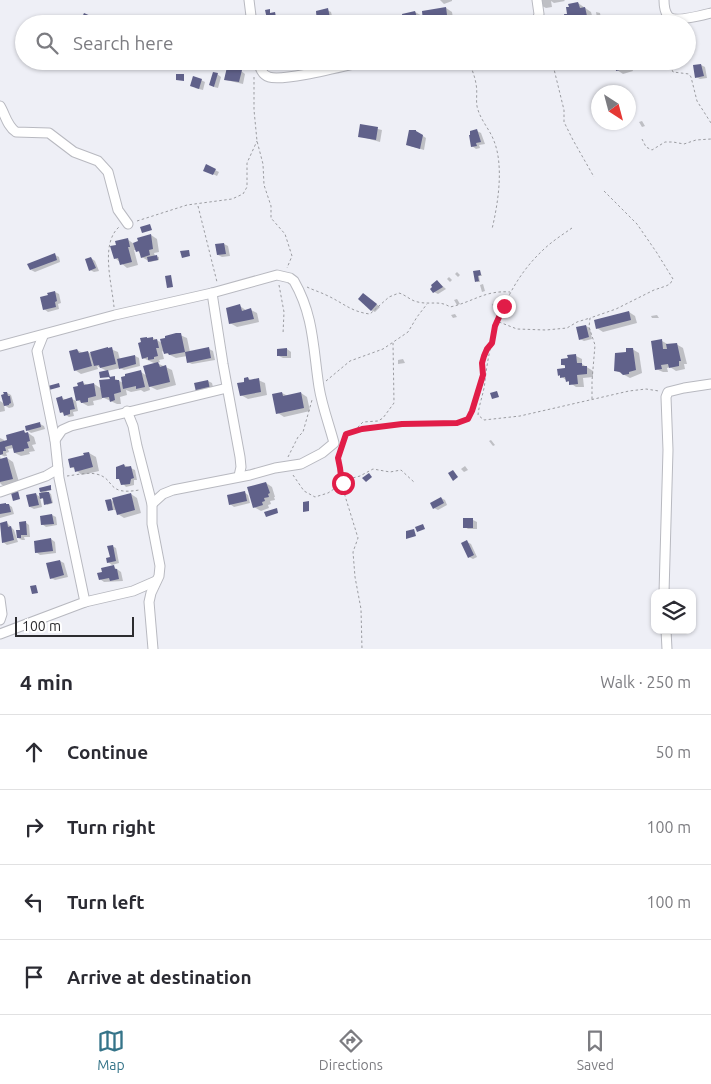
<!DOCTYPE html>
<html lang="en">
<head>
<meta charset="utf-8">
<style>
	body { margin:0; font-family:Ubuntu,sans-serif; background:#f2f2f3; color:#2b2b33 }
	.controls { position:absolute; right:15px; bottom:15px; display:grid; overflow:hidden; border-radius:10px; box-shadow:0 1px 4px #0004 }
	.controls button { width:45px; height:45px; display:grid; place-items:center; padding:0; border:0; border-bottom:1px solid #e1e1e2; background:#fff; color:#2b2b33; font:25px sans-serif }
	.compass { position:absolute; left:591px; top:85px; width:45px; height:45px; border-radius:50%; background:#fff; box-shadow:0 1px 4px #0004; rotate:144deg }
	.scale { position:absolute; left:15px; bottom:12px; width:119px; box-sizing:border-box; padding-left:5px; border:2px solid #2c2c2f; border-top:0; font-size:14px; line-height:18px; white-space:nowrap; color:#2c2c2f; -webkit-text-stroke:4px #fff; paint-order:stroke }
	.stop { position:absolute; width:15px; height:15px; margin:-11px; border:4px solid #e11d48; border-radius:50%; background:#fff }
	.stop.end { background:#e11d48; border-color:#fff; box-shadow:0 1px 5px #0008 }
	.list { margin:0; padding:0; list-style:none }
	h2 { display:flex; justify-content:space-between; align-items:center; height:65px; margin:0; padding:0 20px; font-size:21px }
	h2 small { font-size:16px; font-weight:400; color:#7c7c81 }
	.list li { display:grid; grid-template-columns:32px 1fr auto; gap:15px; align-items:center; box-sizing:border-box; height:75px; padding:0 20px; border-top:1px solid #e1e1e2 }
	.list b { display:block; font-size:19px; white-space:nowrap }
	.list em { font-size:16px; font-style:normal; color:#7c7c81 }
	.icon { flex:none; width:28px; height:28px; fill:none; stroke:currentColor; stroke-width:2; stroke-linecap:round; stroke-linejoin:round }
	.map { position:relative; flex:none; width:711px; height:649px; overflow:hidden }
	.search { position:absolute; background:#fff; box-shadow:0 1px 4px #0004; left:15px; right:15px; top:15px; height:55px; display:flex; align-items:center; gap:12px; box-sizing:border-box; padding:0 18px; border-radius:28px; color:#7c7c81; font-size:19px }
	.sheet { height:365px; background:#fff }
	nav { display:flex; justify-content:space-around; align-items:center; box-sizing:border-box; height:70px; border-top:1px solid #e1e1e2; background:#fff; font-size:14px; color:#7c7c81 }
	nav a { display:grid; justify-items:center; gap:2px }
	nav .on { color:#357489 }
	.map>svg:first-child { display:block }
	.shadow { fill:#0003 }
	.building { fill:#60618a }
	.lines { fill:none; stroke-linecap:round; stroke-linejoin:round }
	.street-casing { stroke:#b8b9c0; stroke-width:11 }
	.path { stroke:#9b9ca1; stroke-width:1; stroke-dasharray:2.5 2.5; stroke-linecap:butt }
	.street { stroke:#fff; stroke-width:9 }
	.route { stroke:#e11d48; stroke-width:6 }
</style>
</head>
<body>
<div class="map">
<svg width="711" height="649" viewBox="0 0 711 649">
	<rect width="100%" height="100%" fill="#eeeff6"/>
	<g class="shadow">
		<polygon points="440,0 452,0 452,1 444,4"/>
		<polygon points="541,0 564,0 565,1 554,3 551,1 552,7 546,8 542,6"/>
		<polygon points="578,3 591,12 593,19 588,20 588,24 570,24 567,22 568,15"/>
		<polygon points="446,8 452,12 453,18 450,19 451,24 429,24 423,20 424,24 404,24 403,15 415,12 424,17"/>
		<polygon points="327,10 331,12 334,24 318,24"/>
		<polygon points="596,12 600,13 601,18 597,18"/>
		<polygon points="85,14 97,21 95,24 86,24"/>
		<polygon points="295,18 301,24 285,24"/>
		<polygon points="615,61 636,61 638,66 632,68 633,71 623,74 617,70"/>
		<polygon points="701,65 705,67 707,78 700,79 696,77"/>
		<polygon points="241,71 245,74 243,84 226,80"/>
		<polygon points="217,74 221,77 218,88 214,87"/>
		<polygon points="201,80 205,82 203,90 195,88"/>
		<polygon points="642,121 645,126 642,127 639,122"/>
		<polygon points="361,125 382,130 380,142 359,136"/>
		<polygon points="477,131 481,133 485,144 479,145 480,148 476,149 472,146"/>
		<polygon points="420,134 426,138 424,150 407,145"/>
		<polygon points="215,170 219,172 217,176 209,172"/>
		<polygon points="151,235 157,239 159,252 154,253 155,256 159,257 159,260 150,262 142,257 140,253 137,250 134,250 138,265 127,268 115,258 127,239 134,244"/>
		<polygon points="224,244 228,246 230,256 222,257 218,255"/>
		<polygon points="55,255 59,257 60,262 35,272 31,270"/>
		<polygon points="91,258 95,261 99,271 94,272 90,270"/>
		<polygon points="480,271 482,276 479,276 480,282 477,282 474,272"/>
		<polygon points="457,272 460,275 458,277 455,274"/>
		<polygon points="449,277 452,280 450,282 447,279"/>
		<polygon points="437,281 446,289 438,294 434,292"/>
		<polygon points="483,284 485,291 482,292 480,285"/>
		<polygon points="55,292 59,294 61,303 58,304 59,309 48,312 44,309"/>
		<polygon points="364,294 380,307 375,312 371,310"/>
		<polygon points="457,299 460,304 457,305 454,300"/>
		<polygon points="495,303 497,308 494,309 492,304"/>
		<polygon points="240,306 247,311 251,310 257,313 259,322 237,327 230,323"/>
		<polygon points="629,312 635,316 637,323 603,332 597,328"/>
		<polygon points="455,314 457,317 453,318 451,315"/>
		<polygon points="657,315 659,318 652,318 651,316"/>
		<polygon points="586,326 590,328 592,339 584,341 580,339"/>
		<polygon points="180,335 187,338 190,352 209,349 213,351 215,360 192,364 188,362 187,356 176,358 162,351 164,359 159,360 160,362 157,363 172,370 176,385 157,390 149,386 150,390 144,392 141,390 131,392 126,390 127,395 120,397 121,404 117,404 102,397 102,399 93,401 94,405 88,406 77,400 83,383 88,385 94,384 102,389 114,378 123,383 141,372 147,376 156,364 143,358 153,338 162,343"/>
		<polygon points="662,341 669,345 676,344 683,348 687,364 684,364 685,369 676,371 670,367 667,368 668,372 663,372 656,369"/>
		<polygon points="108,348 118,352 120,360 135,356 139,358 140,366 124,370 120,368 107,371 97,366 98,369 81,374 75,370 77,350 83,353 88,352 92,355"/>
		<polygon points="287,349 291,352 291,358 283,358 279,356"/>
		<polygon points="632,349 639,353 642,373 630,378 615,370 627,353"/>
		<polygon points="576,356 582,359 582,364 593,371 593,377 583,378 584,387 576,387 559,375 566,369 566,367 563,365"/>
		<polygon points="403,359 405,363 398,364 398,360"/>
		<polygon points="248,378 252,381 258,380 265,383 267,395 248,399 241,395"/>
		<polygon points="208,381 212,383 214,391 201,393"/>
		<polygon points="7,393 11,395 14,405 13,407 9,408 4,405 5,411 0,412 0,401 5,404 3,395"/>
		<polygon points="282,393 288,396 301,393 307,397 310,411 284,417 278,413"/>
		<polygon points="62,398 67,400 72,399 76,401 78,411 73,412 74,416 69,417 61,412"/>
		<polygon points="40,424 44,426 45,429 31,433 27,430"/>
		<polygon points="24,432 27,433 31,433 28,433 34,437 36,444 32,445 35,451 29,452 30,454 21,456 15,453 14,448 8,449 9,452 6,453 7,456 4,456 13,462 19,482 5,486 2,485 0,483 0,456 1,460 7,458 0,454 0,438 4,440 5,442"/>
		<polygon points="491,440 495,445 493,446 489,441"/>
		<polygon points="89,453 96,457 99,471 82,475 72,467"/>
		<polygon points="124,465 135,470 137,480 134,480 134,485 126,487 118,478"/>
		<polygon points="465,466 468,470 464,472 461,469"/>
		<polygon points="266,483 272,487 275,497 274,497 275,500 270,501 271,504 268,505 269,508 261,511 254,507"/>
		<polygon points="50,487 52,490 46,491 51,494 53,503 47,505 44,498 43,499 40,497 42,507 34,509 30,507 36,494 41,498 41,489"/>
		<polygon points="244,492 248,495 250,503 234,507 230,504"/>
		<polygon points="131,494 137,498 141,513 124,518 118,514 117,510 109,510 111,500 115,503"/>
		<polygon points="441,498 445,500 447,505 438,510 434,508"/>
		<polygon points="0,505 9,505 12,507 14,514 0,518"/>
		<polygon points="52,515 56,517 57,525 46,527 42,524"/>
		<polygon points="473,520 477,522 477,529 468,529 465,527"/>
		<polygon points="25,522 29,525 30,537 24,537 25,540 22,540 18,538"/>
		<polygon points="7,523 14,530 18,542 7,545 3,542 1,534 3,533"/>
		<polygon points="51,539 55,542 56,553 40,555 36,552"/>
		<polygon points="467,542 471,544 477,557 473,559 469,557"/>
		<polygon points="112,546 116,548 119,563 112,565 108,562 111,558"/>
		<polygon points="60,561 64,563 68,577 55,580 51,578"/>
		<polygon points="114,567 121,572 123,581 104,582 100,579"/>
	</g>
	<g class="building">
		<polygon points="578,2 580,8 585,7 587,16 582,17 583,24 566,23 564,14 567,14 566,7 569,7 568,4"/>
		<polygon points="446,7 447,15 445,16 446,24 440,24 440,22 427,24 427,21 423,22 422,11"/>
		<polygon points="328,8 331,23 317,24 316,11"/>
		<polygon points="270,9 270,13 275,12 276,17 267,19 265,10"/>
		<polygon points="415,11 419,24 403,24 402,14"/>
		<polygon points="84,13 93,17 90,24 84,24 80,22"/>
		<polygon points="295,17 298,24 284,24 283,22"/>
		<polygon points="615,61 631,61 632,63 627,65 627,68 616,71"/>
		<polygon points="701,64 704,76 695,78 693,65"/>
		<polygon points="227,67 242,70 239,82 224,80"/>
		<polygon points="213,72 218,73 214,87 209,85"/>
		<polygon points="176,74 184,74 184,81 176,80"/>
		<polygon points="193,76 202,79 199,89 190,86"/>
		<polygon points="360,124 378,127 376,140 358,137"/>
		<polygon points="477,129 481,142 476,143 477,146 471,147 469,135 470,135 470,131"/>
		<polygon points="409,130 416,130 416,131 423,135 420,149 406,145"/>
		<polygon points="206,164 216,169 213,175 203,171"/>
		<polygon points="150,224 152,230 142,233 140,227"/>
		<polygon points="151,234 153,249 149,250 150,255 141,258 139,251 136,252 133,243 138,241 137,238"/>
		<polygon points="128,238 130,247 128,247 132,262 120,265 118,258 114,259 110,246 116,245 115,241"/>
		<polygon points="224,243 226,254 217,255 215,244"/>
		<polygon points="189,250 190,256 182,258 180,251"/>
		<polygon points="55,253 57,260 30,270 27,264"/>
		<polygon points="157,255 158,260 148,262 147,257"/>
		<polygon points="91,257 96,268 89,271 85,259"/>
		<polygon points="480,270 481,275 478,276 479,281 475,282 473,271"/>
		<polygon points="171,275 173,287 167,288 165,276"/>
		<polygon points="437,280 443,287 433,293 430,289 432,287 431,285"/>
		<polygon points="55,291 57,301 55,302 56,307 43,310 40,297 48,295 47,293"/>
		<polygon points="363,293 377,304 371,311 358,299"/>
		<polygon points="240,304 242,311 251,308 254,319 229,324 226,308"/>
		<polygon points="629,311 631,320 596,329 594,320"/>
		<polygon points="586,325 589,337 579,340 576,327"/>
		<polygon points="176,333 181,333 185,352 169,355 168,353 164,354 160,339 165,338 165,336"/>
		<polygon points="147,337 147,338 153,337 153,340 157,339 159,348 156,348 158,356 154,357 154,359 148,360 148,357 142,359 138,343 141,342 140,338"/>
		<polygon points="662,339 663,349 667,349 666,344 677,343 681,361 679,361 679,366 669,368 668,364 661,365 662,369 655,370 651,341"/>
		<polygon points="108,347 108,348 112,347 116,364 100,368 99,365 94,366 90,352"/>
		<polygon points="209,347 211,358 187,363 185,352"/>
		<polygon points="287,348 287,356 277,356 277,349"/>
		<polygon points="626,348 633,348 636,370 629,372 629,374 623,375 620,372 614,371 615,353 626,352"/>
		<polygon points="77,349 79,353 88,351 92,366 74,371 69,351"/>
		<polygon points="576,354 577,363 582,363 582,366 587,366 587,374 577,375 578,384 569,385 569,381 566,382 565,377 560,378 560,375 558,376 557,369 565,368 565,365 561,365 561,359 568,358 567,355"/>
		<polygon points="135,355 136,364 119,369 117,359"/>
		<polygon points="158,362 160,367 166,365 170,382 149,387 143,366"/>
		<polygon points="108,370 110,377 100,378 99,372"/>
		<polygon points="141,370 145,387 136,389 136,386 123,389 121,377 125,376 125,374"/>
		<polygon points="115,376 115,380 119,380 121,392 114,394 115,400 110,402 109,397 102,398 99,380 110,379 109,377"/>
		<polygon points="248,377 249,380 259,378 261,392 240,396 237,383 244,382 244,378"/>
		<polygon points="208,380 210,389 196,392 194,383"/>
		<polygon points="83,381 84,385 94,383 96,396 88,398 88,402 81,403 80,400 76,401 73,387 78,386 77,383"/>
		<polygon points="59,383 60,387 49,390 48,386"/>
		<polygon points="497,391 499,397 492,399 490,393"/>
		<polygon points="3,392 7,392 8,396 10,396 11,403 9,404 9,405 4,406 1,395 4,394"/>
		<polygon points="282,392 283,396 301,392 304,408 276,414 272,394"/>
		<polygon points="62,396 63,400 72,397 75,409 70,410 70,414 64,416 63,412 60,413 56,398"/>
		<polygon points="40,422 41,427 26,431 25,426"/>
		<polygon points="24,430 25,433 28,432 30,441 27,442 29,448 24,449 24,451 14,453 12,445 8,446 5,447 6,451 3,451 3,454 0,455 0,442 7,440 6,435"/>
		<polygon points="89,452 93,467 75,472 74,467 70,468 68,459 84,455 83,453"/>
		<polygon points="7,457 13,479 0,482 0,459"/>
		<polygon points="124,464 125,467 131,466 134,478 131,479 130,484 121,485 119,479 116,479 116,467"/>
		<polygon points="453,470 458,477 453,481 448,473"/>
		<polygon points="369,473 372,477 366,482 362,478"/>
		<polygon points="266,482 270,493 268,494 269,497 264,498 265,501 262,502 263,505 253,508 247,487"/>
		<polygon points="51,485 51,490 40,492 39,488"/>
		<polygon points="18,491 20,499 13,501 11,493"/>
		<polygon points="245,491 247,501 229,505 227,495"/>
		<polygon points="46,492 49,492 52,503 44,505 43,498 40,499 39,493"/>
		<polygon points="36,493 39,505 29,507 26,495"/>
		<polygon points="131,493 135,510 117,515 112,498"/>
		<polygon points="441,497 444,503 433,509 430,503"/>
		<polygon points="111,499 113,510 108,511 105,500"/>
		<polygon points="309,501 309,511 303,512 303,502"/>
		<polygon points="6,503 6,504 9,504 11,512 0,514 0,504"/>
		<polygon points="277,508 278,513 266,517 264,512"/>
		<polygon points="52,514 54,524 41,525 40,516"/>
		<rect x="463" y="518" width="10" height="10"/>
		<polygon points="7,521 8,527 11,526 14,540 2,543 0,523"/>
		<polygon points="26,521 27,535 21,535 21,538 17,538 16,530 20,530 19,522"/>
		<polygon points="423,524 425,529 417,532 415,527"/>
		<polygon points="414,529 416,536 406,539 406,531"/>
		<polygon points="51,538 53,551 35,553 34,541"/>
		<polygon points="467,540 474,555 468,558 461,543"/>
		<polygon points="113,545 116,561 107,563 106,558 110,557 107,546"/>
		<polygon points="60,560 64,575 50,579 46,563"/>
		<polygon points="114,565 115,569 117,569 119,579 110,581 109,578 99,580 97,573 102,572 101,568"/>
		<polygon points="36,585 38,593 32,594 30,586"/>
	</g>
	<g class="lines">
		<g class="street-casing">
			<g id="street">
				<polyline points="249,0 252,24"/>
				<path d="M 664,0 C 664,4 665,12 668,16 C 674,23 703,15 711,13"/>
				<polyline points="536,24 539,14 537,0"/>
				<path d="M 258,61 C 260,68 262,75 269,77 C 284,82 348,65 367,61"/>
				<path d="M 0,106 C 5,114 7,126 16,132 L 49,133 L 74,152 L 98,161 L 108,172 L 118,210 L 128,224"/>
				<polyline points="212,293 223,364 240,457 241,467 239,476"/>
				<path d="M 0,346 L 115,315 L 212,293 L 277,275 L 290,278 L 294,281 C 314,316 313,348 319,387 C 322,406 329,424 334,443 L 322,453 L 301,464 L 275,468 L 250,475 L 173,490 L 163,494 L 152,504"/>
				<polyline points="127,411 133,426 137,446 152,504 152,524 160,566 159,576 151,593 149,602 153,649"/>
				<polyline points="55,440 62,430 71,426 227,388"/>
				<polyline points="0,492 46,476 58,469"/>
				<polyline points="664,593 668,450 666,397 668,392 684,388 711,384"/>
				<polyline points="0,599 2,614 0,620"/>
				<polyline points="85,602 133,591 156,581"/>
				<polyline points="666,630 667,649"/>
				<polyline points="0,634 85,602 59,478 55,440 37,351 43,336"/>
			</g>
		</g>
		<g class="path">
			<path d="M 470,61 C 471,69 475,76 476,84 C 478,93 475,102 478,110 C 482,122 490,130 494,141 C 504,166 498,204 492,229"/>
			<polyline points="552,61 564,110 564,122 573,140 594,177"/>
			<polyline points="668,61 673,72 689,74 691,77 697,101 711,123"/>
			<polyline points="254,77 254,110 257,141 263,164 264,185 271,206 271,218 285,234 292,256 287,268"/>
			<polyline points="642,139 646,147 652,150 665,142 673,142 684,144 696,140 711,139"/>
			<polyline points="198,206 217,282"/>
			<polyline points="137,221 187,205 232,199 243,194 247,187 247,163 257,141"/>
			<path d="M 572,228 C 562,235 551,242 542,251 C 506,285 490,334 485,381 C 484,393 479,404 478,415 L 484,420 L 520,416 L 629,391 L 646,389 L 659,391"/>
			<polyline points="279,285 284,312 283,334"/>
			<path d="M 307,287 C 313,290 320,292 326,295 C 342,302 351,312 370,314 L 389,297 L 399,293 C 406,295 411,301 418,302 C 430,305 440,300 450,307 C 473,302 485,290 510,292"/>
			<path d="M 114,307 C 112,284 100,244 119,227"/>
			<polyline points="499,322 517,329 546,330 567,328 577,322 590,318"/>
			<polyline points="326,381 350,361 383,349 408,332 417,317 427,304"/>
			<polyline points="592,399 592,381 595,345 589,327 590,318 616,309 654,290 666,286 670,284 673,279 657,253 637,224 604,191"/>
			<polyline points="354,431 363,422 378,421 383,418 394,403 393,343"/>
			<path d="M 342,437 C 357,425 416,423 437,422 C 446,422 455,424 463,422 L 468,419 L 472,411 L 483,375 L 482,363 L 484,356 L 487,349 L 491,345"/>
			<polyline points="343,442 346,434"/>
			<polyline points="340,450 338,457 340,468 342,486 358,538 353,552 355,577 361,609 362,649"/>
			<polyline points="288,457 298,437 303,432 312,400"/>
			<polyline points="293,475 304,491 315,497 328,493 349,479 360,476 373,469 390,472 401,470 415,483"/>
			<path d="M 67,476 C 76,475 87,472 96,474 C 116,478 105,496 139,490"/>
		</g>
		<use href="#street" class="street"/>
	</g>
	<g class="lines">
		<polyline class="route" points="343,483 342,484 340,468 338,458 346,434 362,429 402,424 457,423 468,419 472,411 483,375 482,363 484,356 487,349 492,343 495,326 504,306"/>
	</g>
</svg>
<div class="controls">
<button><svg class="icon" aria-label="layers" viewBox="0 0 24 24"><path d="M12 4l9 5-9 5-9-5zM3 14l9 5 9-5"/></svg></button>
</div>
<svg class="compass" viewBox="-18 -18 36 36"><path d="M0-13l5 13h-10z" fill="#e53935"/><path d="M0 13l5-13h-10z" fill="#7c7c81"/></svg>
<div class="scale">100 m</div>
<div class="stop" style="left:343px;top:483px"></div>
<div class="stop end" style="left:504px;top:306px"></div>
<div class="search"><svg class="icon" aria-label="search" viewBox="0 0 24 24"><circle cx="10" cy="10" r="6"/><path d="M15 15l6 6"/></svg>Search here</div>
</div>
<section class="sheet">
<h2>4 min<small>Walk · 250 m</small></h2>
<ul class="list">
<li><svg class="icon" aria-label="ahead" viewBox="0 0 24 24"><path d="M12 20V5M6 11l6-6 6 6"/></svg><div><b>Continue</b></div><em>50 m</em></li>
<li><svg class="icon" aria-label="right" viewBox="0 0 24 24"><path d="M7 20v-9h11M14 6l5 5-5 5"/></svg><div><b>Turn right</b></div><em>100 m</em></li>
<li><svg class="icon" aria-label="left" viewBox="0 0 24 24"><path d="M17 20v-9H6M10 6l-5 5 5 5"/></svg><div><b>Turn left</b></div><em>100 m</em></li>
<li><svg class="icon" aria-label="arrive" viewBox="0 0 24 24"><path d="M6 21V4h12l-3 4 3 4H6"/></svg><div><b>Arrive at destination</b></div></li>
</ul>
</section>
<nav>
<a class="on"><svg class="icon" aria-label="map" viewBox="0 0 24 24"><path d="M3 6l6-2 6 2 6-2v14l-6 2-6-2-6 2zM9 4v14M15 6v14"/></svg>Map</a>
<a><svg class="icon" aria-label="directions" viewBox="0 0 24 24"><path d="M12 3l9 9-9 9-9-9zM9 14v-3h6M13 9l2 2-2 2"/></svg>Directions</a>
<a><svg class="icon" aria-label="saved" viewBox="0 0 24 24"><path d="M7 4h10v16l-5-4-5 4z"/></svg>Saved</a>
</nav>
</body>
</html>
